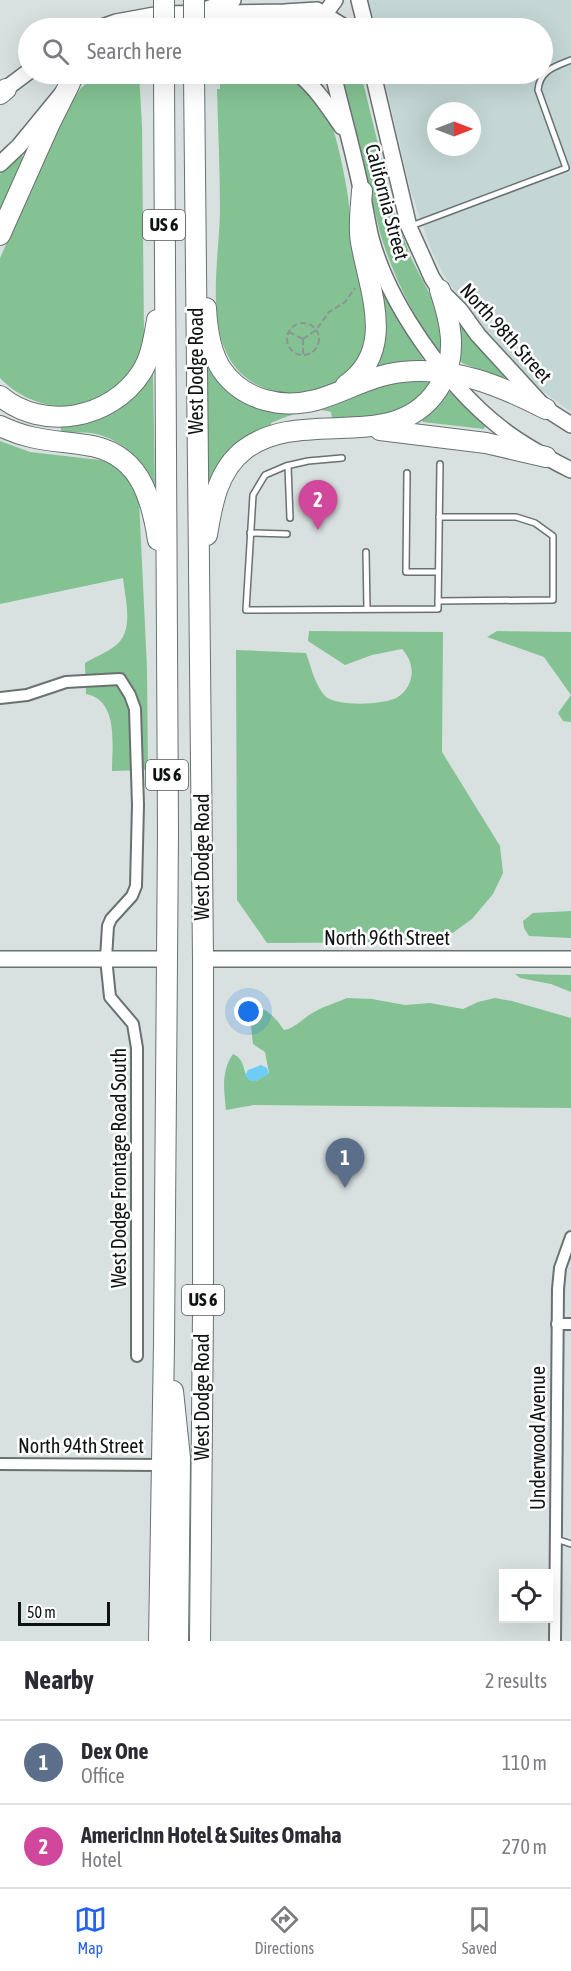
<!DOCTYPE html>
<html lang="en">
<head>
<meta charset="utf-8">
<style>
	body { margin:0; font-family:"Asap Condensed",sans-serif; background:#f7f7f7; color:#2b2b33 }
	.controls { position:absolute; right:18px; bottom:18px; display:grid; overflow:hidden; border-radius:0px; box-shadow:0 6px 24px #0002 }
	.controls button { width:54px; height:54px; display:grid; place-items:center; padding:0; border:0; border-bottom:2px solid #e1e1e2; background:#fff; color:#2b2b33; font:30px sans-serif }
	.compass { position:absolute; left:427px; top:102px; width:54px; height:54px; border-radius:50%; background:#fff; box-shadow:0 6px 24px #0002; rotate:90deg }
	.scale { position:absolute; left:18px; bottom:15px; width:92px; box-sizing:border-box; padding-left:6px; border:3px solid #101313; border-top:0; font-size:16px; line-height:21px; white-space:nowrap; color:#101313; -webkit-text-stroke:4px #fff; paint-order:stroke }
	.you { position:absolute; left:249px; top:1012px; width:21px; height:21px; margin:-15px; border:4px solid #fff; border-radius:50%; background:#1a73e8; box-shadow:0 0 0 9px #1a73e833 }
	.badge { display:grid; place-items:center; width:39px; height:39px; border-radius:50%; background:#2563eb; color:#fff; font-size:20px; font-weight:700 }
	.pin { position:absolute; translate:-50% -50px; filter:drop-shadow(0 2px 3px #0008) }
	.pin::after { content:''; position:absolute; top:32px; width:21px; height:18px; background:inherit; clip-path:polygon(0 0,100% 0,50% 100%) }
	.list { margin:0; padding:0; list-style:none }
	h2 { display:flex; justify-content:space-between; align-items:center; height:78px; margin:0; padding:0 24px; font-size:26px }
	h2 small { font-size:20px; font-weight:400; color:#7c7c81 }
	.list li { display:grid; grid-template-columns:39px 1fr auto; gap:18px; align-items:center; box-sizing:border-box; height:84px; padding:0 24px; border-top:2px solid #e1e1e2 }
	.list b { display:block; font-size:22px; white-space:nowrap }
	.list p { margin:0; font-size:20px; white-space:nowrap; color:#7c7c81 }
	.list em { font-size:20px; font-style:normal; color:#7c7c81 }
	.icon { flex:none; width:33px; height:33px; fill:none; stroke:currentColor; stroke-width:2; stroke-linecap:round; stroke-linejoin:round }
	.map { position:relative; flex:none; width:571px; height:1641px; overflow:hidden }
	.search { position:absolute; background:#fff; box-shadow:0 6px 24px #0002; left:18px; right:18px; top:18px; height:66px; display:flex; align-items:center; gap:15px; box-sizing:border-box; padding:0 21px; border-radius:33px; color:#7c7c81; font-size:22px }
	.sheet { height:246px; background:#fff }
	nav { display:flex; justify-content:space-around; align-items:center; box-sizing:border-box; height:84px; border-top:2px solid #e1e1e2; background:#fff; font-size:16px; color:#7c7c81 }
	nav a { display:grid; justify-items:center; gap:3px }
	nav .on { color:#2563eb }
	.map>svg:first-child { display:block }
	.built { fill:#c4d7d5; fill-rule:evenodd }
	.green { fill:#84c293 }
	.water { fill:#6dcdf6 }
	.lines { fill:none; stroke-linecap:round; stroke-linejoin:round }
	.lane-casing { stroke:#697171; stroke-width:8 }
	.street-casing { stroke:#697171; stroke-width:14 }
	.secondary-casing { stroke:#697171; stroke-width:18 }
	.highway-casing { stroke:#697171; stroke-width:22 }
	.path { stroke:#8d9493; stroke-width:2; stroke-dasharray:6 3; stroke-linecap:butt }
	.lane { stroke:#fff; stroke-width:5 }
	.street { stroke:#fff; stroke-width:10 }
	.secondary { stroke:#fff; stroke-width:15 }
	.highway { stroke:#fff; stroke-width:20 }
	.highway-bridge-casing { stroke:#697171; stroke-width:22; stroke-linecap:butt }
	.highway-bridge { stroke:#fff; stroke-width:20 }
	.labels { text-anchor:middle; stroke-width:5; stroke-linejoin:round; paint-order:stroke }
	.shield { fill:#fff; stroke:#585a5a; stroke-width:1.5 }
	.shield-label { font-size:18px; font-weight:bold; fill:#101313 }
	.street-label { font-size:20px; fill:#101313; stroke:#fff }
</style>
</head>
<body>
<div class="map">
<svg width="571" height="1641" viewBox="0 0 571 1641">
	<rect width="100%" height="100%" fill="#d8e1e0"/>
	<path class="built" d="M 363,0 L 571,0 L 571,412 L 533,384 L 477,324 L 442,272 L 431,249 L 411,192 L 383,74 L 542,74 L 542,28 L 370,28 ZM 436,111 L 472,111 L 472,147 L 436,147 Z"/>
	<g class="green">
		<path d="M 98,74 L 139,74 L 142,126 L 144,335 C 141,346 139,356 133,366 C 105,417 38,418 0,378 L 0,258 L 64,113 L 81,88 Z"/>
		<path d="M 220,74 L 296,74 C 306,86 319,99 327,113 C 336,131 345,176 348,197 C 350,209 349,221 350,233 C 353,257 360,281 365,305 C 367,313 371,323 369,331 C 367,340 364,354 359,361 C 327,406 250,405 226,352 C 208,312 219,255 220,212 C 220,171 218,130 217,89 L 220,89 Z"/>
		<path d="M 342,74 L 361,74 L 396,218 L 412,260 L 435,304 L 441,320 L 443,353 L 440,355 C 413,316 394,278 380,233 Z"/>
		<polygon points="21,155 24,158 0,213 0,174"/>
		<polygon points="380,282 399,323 423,359 422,362 376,367 375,366 385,338 385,318"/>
		<polygon points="458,317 507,374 504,378 464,364 460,361"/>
		<path d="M 206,351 L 254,402 L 384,383 L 429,379 L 432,382 C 406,420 374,418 332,418 L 331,412 C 315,406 286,416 271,423 L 271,427 L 209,483 L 205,410 Z"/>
		<path d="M 153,370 L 155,491 C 147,464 126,443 100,435 C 87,431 74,433 61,433 L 61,425 C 108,424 127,406 153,370 Z"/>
		<polygon points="450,392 485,426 484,429 423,422 421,418 445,393"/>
		<path d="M 0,441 L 30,452 L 100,460 L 114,465 L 126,473 L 139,500 L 147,668 L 148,770 L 112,771 C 112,746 119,700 86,694 L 85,663 C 95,657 106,653 115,646 C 135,631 125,599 123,578 L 0,604 Z"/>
		<path d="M 309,631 L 443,632 L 442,752 L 500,846 L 503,873 L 493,894 L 472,919 L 440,942 L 267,943 L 237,900 L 236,650 L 306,653 C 311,667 315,685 325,696 C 336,707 386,705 398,697 C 415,685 416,664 402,649 L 372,655 L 345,665 L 308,641 Z"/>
		<polygon points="497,631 571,632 571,722 563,721 558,713 571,695 544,657 487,637"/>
		<polygon points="571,911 571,938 529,936 524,928 523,921 533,913"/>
		<polygon points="515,974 571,975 571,992 551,984 520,978"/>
		<path d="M 347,998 L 372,999 L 405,1005 L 430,1003 L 463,1009 L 478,1002 L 495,998 L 512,1001 L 571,1018 L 571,1108 L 254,1105 L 226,1110 C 224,1090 221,1071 233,1054 C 247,1060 241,1073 251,1081 L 256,1081 L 269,1073 L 265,1052 L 253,1044 L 251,1025 L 255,1007 C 269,1009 276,1019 284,1030 C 296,1028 303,1018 314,1012 C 324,1006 336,1003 347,998 Z"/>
	</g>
	<polygon class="water" points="261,1065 267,1068 269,1074 256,1081 251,1081 245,1076 248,1070"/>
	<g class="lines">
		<g class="lane-casing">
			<g id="lane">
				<path d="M 411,226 L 566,168 L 538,90 C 540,70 554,67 571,60"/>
				<polyline points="342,458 308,461 286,466 265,475 253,495 246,610 438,609 440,464"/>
				<polyline points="288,466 290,518"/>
				<polyline points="407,473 406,572 438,572"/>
				<polyline points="250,533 287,534"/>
				<polyline points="366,552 367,609"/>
				<polyline points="438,601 553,600 553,536 535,523 516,517 439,517"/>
				<polyline points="556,1539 571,1544"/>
			</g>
		</g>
		<g class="street-casing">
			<g id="street">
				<polyline points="0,698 27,695 66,682 120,679 130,695 135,709 138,805 136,886 132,896 111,919 108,926 106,958 110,997 133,1024 137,1048 137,1356"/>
				<polyline points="557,1324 571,1324"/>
				<polyline points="0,1464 162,1465"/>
				<polyline points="555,1641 558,1289 560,1268 571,1237"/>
			</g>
		</g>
		<g class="secondary-casing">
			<g id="secondary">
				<polyline points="359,0 366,28"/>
				<polyline points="207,9 233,0"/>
				<polyline points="99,28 116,22 160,14 284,12 317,10 346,28"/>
				<polyline points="306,28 319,22 335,0"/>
				<path d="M 299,74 C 317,89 329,108 342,127"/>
				<path d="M 333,74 C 342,112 353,150 361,189 C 365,205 367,222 371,238 C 389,305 446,385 501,428 C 522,445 547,458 571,470"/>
				<polyline points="373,74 409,227 432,278 440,290 460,310 478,335 546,409 571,425"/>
				<polyline points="0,93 28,72"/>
				<polyline points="0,164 19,146 78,74"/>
				<polyline points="0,959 167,959"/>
				<polyline points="203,959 571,959"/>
			</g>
		</g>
		<g class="highway-casing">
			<g id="highway">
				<polyline points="194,74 203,959 203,1311 200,1641"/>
				<polyline points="0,94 6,89"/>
				<polyline points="0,235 50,123 70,83"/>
				<path d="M 206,308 C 207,327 211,354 222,370 C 243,400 281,409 316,400 C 345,392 371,375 402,372 C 454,366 501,386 546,409"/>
				<path d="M 346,385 C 397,350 369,290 361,242 C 358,226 361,207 362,191"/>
				<path d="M 0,396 C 43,432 111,419 141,373 C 151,358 154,338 157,320"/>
				<path d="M 0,426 C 31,441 53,440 86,445 C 138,452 151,494 158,540"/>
				<polyline points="380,430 486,443 546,457"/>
				<path d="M 207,535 C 212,504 218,470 244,450 C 304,404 401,459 442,382 C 458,352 450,320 440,290"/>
				<polyline points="173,1391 180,1458 178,1641"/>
				<polyline points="159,1641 164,1344 168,832 164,74"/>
			</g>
		</g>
		<g class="path">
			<circle cx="303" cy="339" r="16"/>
			<polyline points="289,332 303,339"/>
			<polyline points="303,339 316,330 329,312 345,302 355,288"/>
			<polyline points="303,339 303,354"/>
		</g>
		<use href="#lane" class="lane"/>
		<use href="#street" class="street"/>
		<use href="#secondary" class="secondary"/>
		<use href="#highway" class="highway"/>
		<g class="highway-bridge-casing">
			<g id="highway-bridge">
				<polyline points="164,0 164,28"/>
				<polyline points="194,0 194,28"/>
			</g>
		</g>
		<use href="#highway-bridge" class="highway-bridge"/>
	</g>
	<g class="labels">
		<g class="shield">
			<rect x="143" y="210" width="42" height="30" rx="4.5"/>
			<rect x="146" y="760" width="42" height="30" rx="4.5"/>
			<rect x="182" y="1285" width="42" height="30" rx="4.5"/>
		</g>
		<g class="shield-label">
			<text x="164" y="231">US 6</text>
			<text x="167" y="781">US 6</text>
			<text x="203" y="1306">US 6</text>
		</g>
		<g class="street-label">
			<text transform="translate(387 202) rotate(75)" y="7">California Street</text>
			<text transform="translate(506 333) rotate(48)" y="7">North 98th Street</text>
			<text transform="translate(196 371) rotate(-90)" y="7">West Dodge Road</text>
			<text transform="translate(202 857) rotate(-90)" y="7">West Dodge Road</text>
			<text x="387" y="945">North 96th Street</text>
			<text transform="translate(119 1168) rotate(-90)" y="7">West Dodge Frontage Road South</text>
			<text transform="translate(202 1397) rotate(-90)" y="7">West Dodge Road</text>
			<text transform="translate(538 1438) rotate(-90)" y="7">Underwood Avenue</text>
			<text x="81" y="1453">North 94th Street</text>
		</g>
	</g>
</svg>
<div class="controls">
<button><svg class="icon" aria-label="locate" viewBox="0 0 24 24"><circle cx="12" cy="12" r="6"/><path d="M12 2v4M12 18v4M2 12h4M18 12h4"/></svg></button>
</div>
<svg class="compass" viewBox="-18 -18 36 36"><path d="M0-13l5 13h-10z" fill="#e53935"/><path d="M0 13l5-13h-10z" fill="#7c7c81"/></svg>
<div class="scale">50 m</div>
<div class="you"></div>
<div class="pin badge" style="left:345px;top:1188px;background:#5c6f8a">1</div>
<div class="pin badge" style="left:318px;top:530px;background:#d1479c">2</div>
<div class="search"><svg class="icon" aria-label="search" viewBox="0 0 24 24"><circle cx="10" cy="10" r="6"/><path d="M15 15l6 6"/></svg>Search here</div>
</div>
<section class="sheet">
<h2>Nearby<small>2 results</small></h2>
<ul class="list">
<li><span class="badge" style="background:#5c6f8a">1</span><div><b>Dex One</b><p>Office</p></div><em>110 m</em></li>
<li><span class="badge" style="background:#d1479c">2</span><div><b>AmericInn Hotel &amp; Suites Omaha</b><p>Hotel</p></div><em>270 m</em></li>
</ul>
</section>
<nav>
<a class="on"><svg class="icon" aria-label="map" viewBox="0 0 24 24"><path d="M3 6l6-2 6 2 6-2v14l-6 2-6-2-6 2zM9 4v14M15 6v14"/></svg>Map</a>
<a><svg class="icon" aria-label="directions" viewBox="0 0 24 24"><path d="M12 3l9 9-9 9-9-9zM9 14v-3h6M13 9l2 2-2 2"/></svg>Directions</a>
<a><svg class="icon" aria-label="saved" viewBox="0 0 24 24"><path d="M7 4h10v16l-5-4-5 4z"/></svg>Saved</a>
</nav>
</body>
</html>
